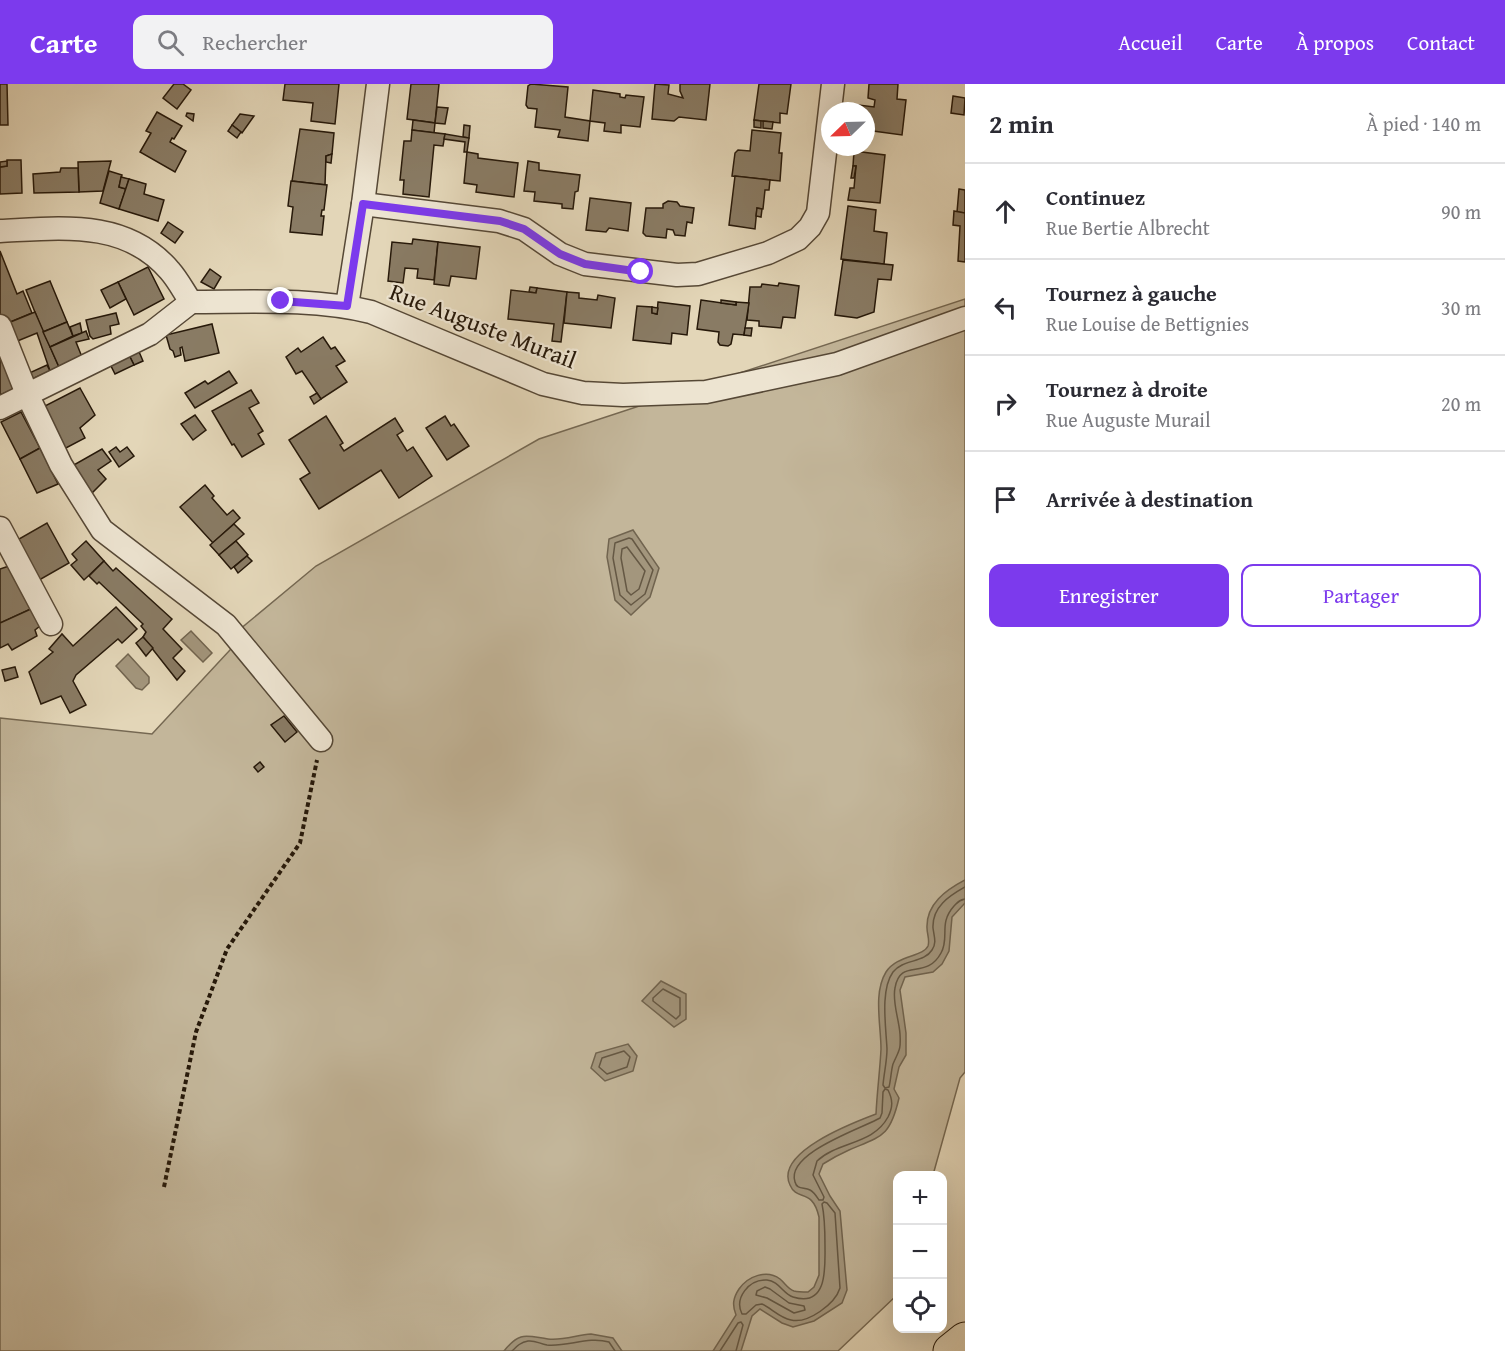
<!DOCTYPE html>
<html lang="fr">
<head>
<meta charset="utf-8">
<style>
	body { margin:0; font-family:"Gentium Book Plus",serif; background:#f2f2f3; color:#2b2b33 }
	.controls { position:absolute; right:18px; bottom:18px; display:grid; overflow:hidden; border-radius:12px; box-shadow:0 6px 24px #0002 }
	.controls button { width:54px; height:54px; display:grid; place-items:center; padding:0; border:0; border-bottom:2px solid #e1e1e2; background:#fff; color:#2b2b33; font:30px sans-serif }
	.compass { position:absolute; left:821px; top:18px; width:54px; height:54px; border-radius:50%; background:#fff; box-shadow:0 6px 24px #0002; rotate:247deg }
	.stop { position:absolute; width:18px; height:18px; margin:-14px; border:4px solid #7c3aed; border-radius:50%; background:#fff }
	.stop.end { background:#7c3aed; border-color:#fff; box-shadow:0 2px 6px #0008 }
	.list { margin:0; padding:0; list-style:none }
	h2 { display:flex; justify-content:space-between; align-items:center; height:78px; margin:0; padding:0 24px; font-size:26px }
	h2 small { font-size:20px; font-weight:400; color:#7c7c81 }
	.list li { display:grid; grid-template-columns:39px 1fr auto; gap:18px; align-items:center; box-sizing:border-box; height:96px; padding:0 24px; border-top:2px solid #e1e1e2 }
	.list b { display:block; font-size:22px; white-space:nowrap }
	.list p { margin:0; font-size:20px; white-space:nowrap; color:#7c7c81 }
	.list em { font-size:20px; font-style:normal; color:#7c7c81 }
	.actions { display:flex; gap:12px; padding:18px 24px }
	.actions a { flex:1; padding:14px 0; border:2px solid #7c3aed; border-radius:12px; text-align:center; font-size:21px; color:#7c3aed }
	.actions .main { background:#7c3aed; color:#fff }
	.icon { flex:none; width:33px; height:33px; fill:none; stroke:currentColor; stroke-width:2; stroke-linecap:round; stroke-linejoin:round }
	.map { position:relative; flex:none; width:965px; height:1267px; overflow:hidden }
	header { display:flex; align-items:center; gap:36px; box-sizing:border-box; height:84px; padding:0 30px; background:#7c3aed; color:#fff }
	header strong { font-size:28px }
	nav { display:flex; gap:33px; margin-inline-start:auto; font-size:21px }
	.search { width:420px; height:54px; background:#f2f2f3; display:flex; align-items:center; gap:15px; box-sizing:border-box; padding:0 21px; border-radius:12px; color:#7c7c81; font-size:22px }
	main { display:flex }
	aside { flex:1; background:#fff }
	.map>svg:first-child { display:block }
	.green { fill:#c3b69a; stroke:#756852; stroke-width:1.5 }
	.water { fill:#a3967d; stroke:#71644f; stroke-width:1.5 }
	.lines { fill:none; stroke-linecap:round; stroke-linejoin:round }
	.shore { stroke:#655844; stroke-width:1.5 }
	.building { fill:#897b64; stroke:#27190a; stroke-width:1.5 }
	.minor-casing { stroke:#564836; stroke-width:25 }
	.primary-casing { stroke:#27190a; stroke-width:35 }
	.path { stroke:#27190a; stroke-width:4; stroke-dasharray:4.5 3; stroke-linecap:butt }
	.minor { stroke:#ede4d1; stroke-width:22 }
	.primary { stroke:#e3d6b8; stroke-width:33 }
	.route { stroke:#7c3aed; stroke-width:8 }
	.labels { text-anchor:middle; stroke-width:4.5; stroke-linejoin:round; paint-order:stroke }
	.street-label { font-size:24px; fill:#27190a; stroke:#ede4d1 }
</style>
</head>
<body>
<header>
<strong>Carte</strong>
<div class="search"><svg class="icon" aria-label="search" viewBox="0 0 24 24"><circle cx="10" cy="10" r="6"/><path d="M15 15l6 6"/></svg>Rechercher</div>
<nav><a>Accueil</a><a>Carte</a><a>À propos</a><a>Contact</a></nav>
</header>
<main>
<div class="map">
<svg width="965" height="1267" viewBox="0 0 965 1267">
	<rect width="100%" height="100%" fill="#e3d6b8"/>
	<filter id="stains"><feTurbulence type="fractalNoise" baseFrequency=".00333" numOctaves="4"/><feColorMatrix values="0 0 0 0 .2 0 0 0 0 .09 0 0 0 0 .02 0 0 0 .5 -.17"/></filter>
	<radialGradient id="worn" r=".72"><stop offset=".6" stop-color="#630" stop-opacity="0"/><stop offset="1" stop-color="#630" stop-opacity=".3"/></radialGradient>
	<polygon class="green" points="965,215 965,988 960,994 933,1091 898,1092 897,1211 838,1267 0,1267 0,634 152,650 243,552 239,546 316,482 539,355"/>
	<g class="water">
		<polygon points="633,446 659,484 650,513 631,531 615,516 607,473 609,455"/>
		<polygon points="191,547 212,569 203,578 181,556"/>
		<polygon points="128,570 149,593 149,599 142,606 136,604 116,582"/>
		<path d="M 965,796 L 965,819 L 952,833 L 949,867 L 942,880 L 933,888 L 905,893 L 900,906 L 906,949 L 906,971 L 899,983 L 894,1005 L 899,1014 C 890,1053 882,1052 849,1066 C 840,1070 831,1075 823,1080 L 819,1090 L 830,1112 L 840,1127 L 847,1206 L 842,1219 L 814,1237 L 793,1243 L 782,1239 L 760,1225 L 752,1232 L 741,1267 L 713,1267 L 736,1231 C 732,1221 733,1214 739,1205 C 748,1192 767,1185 780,1195 C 785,1199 788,1205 794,1207 C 798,1208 804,1208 808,1208 L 814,1203 L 819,1191 L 819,1133 C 812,1103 797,1118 790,1101 C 774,1068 855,1038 876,1030 C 877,1008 880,986 881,965 C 881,941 873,909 886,888 C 897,871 923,873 928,862 C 930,856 927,850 927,844 C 926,820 946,806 965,796 Z"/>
		<polygon points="661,897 686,910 686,935 674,943 642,917"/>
		<polygon points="628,960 637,972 633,987 605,997 591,984 596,969"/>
		<path d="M 591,1250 L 613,1254 L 622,1267 L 504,1267 C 520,1247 526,1252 548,1255 C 562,1257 577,1251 591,1250 Z"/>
	</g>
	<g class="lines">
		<g class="shore">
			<polygon points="629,454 632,455 653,486 645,510 631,521 620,511 613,474 615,459"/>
			<polygon points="627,463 645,487 639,505 631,511 627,507 621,474 622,465"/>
			<path d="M 965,803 C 949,812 932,823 933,844 C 934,852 937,859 932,866 C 924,879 903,875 893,888 C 880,906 886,943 887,965 C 887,977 884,989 883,1001 L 885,1004 L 889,1003 C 891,995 891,987 893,980 C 899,966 901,967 900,950 C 899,935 892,918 895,904 C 900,873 926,897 941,869 C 950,853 938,840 954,822 C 958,818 959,816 965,815"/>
			<polygon points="663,905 680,914 680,931 676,935 653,917 653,914"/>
			<polygon points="624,967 630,973 627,983 607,990 599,983 602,974"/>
			<path d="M 885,1005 L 888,1006 C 893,1016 893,1023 888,1033 C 873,1061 838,1057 817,1077 L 813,1091 L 824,1113 L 823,1116 L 819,1116 C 817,1113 814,1108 810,1106 C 804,1103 797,1106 795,1098 C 785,1069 863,1044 880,1034 L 882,1029 L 883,1008 Z"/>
			<path d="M 824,1118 L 827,1119 L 835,1129 L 840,1204 C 835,1220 808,1240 791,1236 C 780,1234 771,1224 762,1220 L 756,1221 L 746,1230 L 742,1230 C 734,1214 749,1195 767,1196 C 779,1197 783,1210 793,1213 C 828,1224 825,1183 825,1162 C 825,1148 825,1134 822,1120 Z"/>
			<polygon points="765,1203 770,1205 789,1219 804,1222 805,1226 794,1229 767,1214 756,1211 757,1207"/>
			<path d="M 512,1267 C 517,1262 521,1258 528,1257 C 535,1256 540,1260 547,1261 C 568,1263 588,1252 609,1258 L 615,1267"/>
			<polyline points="720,1267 738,1239 741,1238 743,1241 736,1267"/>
		</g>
	</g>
	<g class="building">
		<polygon points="0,0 7,0 8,41 0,41"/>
		<polygon points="174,0 183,0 191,6 177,25 163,14"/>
		<polygon points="285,0 339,0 335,40 311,37 313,19 283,16"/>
		<polygon points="411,0 439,0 435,39 407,35"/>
		<polygon points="531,0 568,3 565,33 590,37 588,57 558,53 560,46 535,43 537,25 528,24 526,21 528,2"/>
		<polygon points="655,0 669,1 668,10 683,14 680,7 680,0 710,0 706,36 679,33 674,37 652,35"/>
		<polygon points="759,0 791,0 787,30 780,29 780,39 754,36"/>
		<polygon points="869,0 898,0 897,15 906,16 902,51 866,46 866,27 859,27 859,21 874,23 875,16 868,14"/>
		<polygon points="593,6 620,10 620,13 625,14 626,11 644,13 640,43 621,41 621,49 604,47 605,39 590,37"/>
		<polygon points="953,12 965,14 964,31 951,29"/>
		<polygon points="437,23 448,24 445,40 435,39"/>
		<polygon points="157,28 182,42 174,55 172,54 170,58 186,67 175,88 140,68 151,49 146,47"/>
		<polygon points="187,29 194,30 193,37 186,32"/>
		<polygon points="240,30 254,32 242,49 232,41"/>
		<polygon points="413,36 435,39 434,49 412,46"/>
		<polygon points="754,36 761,37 761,44 754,43"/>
		<polygon points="763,37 773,38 772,45 763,44"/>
		<polygon points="232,41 241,48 237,54 228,47"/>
		<polygon points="464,41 470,42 469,54 463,53"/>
		<polygon points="300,45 334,49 332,70 326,72 325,101 292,97"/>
		<polygon points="412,46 445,50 443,62 434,61 429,113 403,110 404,96 400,96 404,57 411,57"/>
		<polygon points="752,46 781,49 779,69 782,69 780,97 732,92 735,69 738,66 750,67"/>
		<polygon points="445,50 469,54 467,68 464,68 465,58 444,55"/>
		<polygon points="854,67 885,71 880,119 848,116 850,104 854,104 856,82 853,82"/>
		<polygon points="467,68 478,70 478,74 518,79 514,113 476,108 477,101 464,99"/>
		<polygon points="332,70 331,79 326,78 326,72"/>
		<polygon points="7,76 21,76 22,109 0,110 0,83 7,82"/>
		<polygon points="7,77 7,82 0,83 0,78"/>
		<polygon points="111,77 103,107 79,108 78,78"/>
		<polygon points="528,77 539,79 539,86 580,91 578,107 575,108 573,125 562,124 562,120 534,117 535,108 524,107"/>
		<polygon points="853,82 856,82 854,94 851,94"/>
		<polygon points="61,84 78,84 79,108 34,109 33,90 60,88"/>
		<polygon points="109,87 122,91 119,103 126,105 119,125 100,119"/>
		<polygon points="735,92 770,96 769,106 765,106 763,125 757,124 755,145 729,141"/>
		<polygon points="121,93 129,95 126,105 119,103"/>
		<polygon points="129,95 146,100 144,110 164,116 158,137 119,125"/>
		<polygon points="291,97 327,101 324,126 322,126 321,132 324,132 322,151 290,148 293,123 288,122"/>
		<polygon points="959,105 965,106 965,129 957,128"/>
		<polygon points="590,114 631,119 628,147 609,144 606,148 586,146"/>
		<polygon points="668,117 677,118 680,122 694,124 692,139 687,138 685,152 675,151 673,146 667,145 666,154 646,152 643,149 646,124 663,124 663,120"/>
		<polygon points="848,122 876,126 874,147 887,149 884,180 841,175"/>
		<polygon points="757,124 762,125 761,133 756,132"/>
		<polygon points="954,127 965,129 965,178 958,177 960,142 953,141"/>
		<polygon points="168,138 183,148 175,159 161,149"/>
		<polygon points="413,155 438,158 434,196 417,194 418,185 405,184 403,199 388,197 392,158 412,160"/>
		<polygon points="438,158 480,163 476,195 451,192 449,202 434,200"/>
		<polygon points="0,167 17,210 23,207 32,229 8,239 0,231"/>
		<polygon points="843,176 893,181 891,196 878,195 874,228 857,234 835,231"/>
		<polygon points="148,183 164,215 134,231 118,198"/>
		<polygon points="210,185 221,193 214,205 201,198"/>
		<polygon points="50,197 67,238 43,248 26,206"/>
		<polygon points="118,198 126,215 110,224 101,206"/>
		<polygon points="779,199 799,202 795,234 783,233 781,244 759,242 759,237 747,236 750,203 761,203 762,200 778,202"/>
		<polygon points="530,203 537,204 536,209 529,208"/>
		<polygon points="537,204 567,208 561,258 552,257 554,240 508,235 511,206 536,209"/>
		<polygon points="567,208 579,209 579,214 597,216 598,211 615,214 611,244 564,239"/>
		<polygon points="701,216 736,221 736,218 749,219 744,251 733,250 731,260 728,262 720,261 718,258 719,248 697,245"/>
		<polygon points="721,216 736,218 736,221 721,219"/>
		<polygon points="658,218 690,222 687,251 672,249 671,260 633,256 637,222 652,223 652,229 657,230"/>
		<polygon points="652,223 658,224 657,230 652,229"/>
		<polygon points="35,228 59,283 50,287 37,249 15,258 8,239"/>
		<polygon points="116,229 119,240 110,242 111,250 93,255 90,252 86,236"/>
		<polygon points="67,238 73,252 50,263 43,248"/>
		<polygon points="80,239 82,249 73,252 70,243"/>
		<polygon points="212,240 219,269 185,277 182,263 180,264 181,271 175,273 173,267 170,265 166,251"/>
		<polygon points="745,244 752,244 751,252 744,251"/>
		<polygon points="86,247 89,255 76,258 82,273 59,283 50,263"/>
		<polygon points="323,253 331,265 335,263 345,277 336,282 347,298 321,315 302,287 296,290 286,273 298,264 301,268"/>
		<polygon points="137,263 143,277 134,281 127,267"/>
		<polygon points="127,267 134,281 115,290 109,278"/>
		<polygon points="0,269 14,305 0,311"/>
		<polygon points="47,281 50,287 30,296 27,290"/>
		<polygon points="229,287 237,299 195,324 185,309 205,297 208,300"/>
		<polygon points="80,304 95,331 80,344 85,354 64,365 41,324"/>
		<polygon points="251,306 259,319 249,324 263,347 258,350 264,360 242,373 234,360 232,361 212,327"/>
		<polygon points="317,309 321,315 314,320 310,313"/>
		<polygon points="21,328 40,364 20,375 1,338"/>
		<polygon points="195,331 206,346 193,356 181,340"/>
		<polygon points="326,332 343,359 340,361 344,367 395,334 403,347 397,351 407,367 413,363 432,392 399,414 381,386 319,425 300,395 310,389 289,356"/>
		<polygon points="445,332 451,342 454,340 469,362 447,376 426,344"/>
		<polygon points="116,363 120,368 127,363 134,372 119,383 109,368"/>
		<polygon points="40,364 58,400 37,409 20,375"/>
		<polygon points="102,365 111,377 98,386 106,395 91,410 72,382"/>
		<polygon points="205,401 214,412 212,414 227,431 233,426 240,434 213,459 180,423"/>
		<polygon points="47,439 69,479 34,499 12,459"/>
		<polygon points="234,440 244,450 219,471 210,461"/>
		<polygon points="86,457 104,477 84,496 71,481 77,476 72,470"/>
		<polygon points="236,457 248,471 231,485 219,471"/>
		<polygon points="247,472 252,477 238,489 234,483"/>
		<polygon points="104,477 113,487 116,484 172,535 163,545 182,565 173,574 185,587 177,596 143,553 146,548 141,542 143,540 99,498 97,500 89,492"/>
		<polygon points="12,481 33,524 0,539 0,485"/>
		<polygon points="116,523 137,545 122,559 118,555 76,591 73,597 86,621 70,629 61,612 41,620 29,588 53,568 49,565 62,550 73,562"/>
		<polygon points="33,524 40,542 35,546 37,552 12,566 8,560 0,564 0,539"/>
		<polygon points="143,553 153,564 146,572 136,559"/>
		<polygon points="15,583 18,593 5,597 2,586"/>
		<polygon points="284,632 297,648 285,658 271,641"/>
		<polygon points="260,678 264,683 258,688 254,683"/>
	</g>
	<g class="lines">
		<g class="minor-casing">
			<g id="minor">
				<polyline points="363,120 499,137 524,145 560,170 585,180 677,191 698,190 768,169 798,155 810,143 818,129 833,0"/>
				<path d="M 0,147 C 61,144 126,135 170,187 C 178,196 184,208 191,218 C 251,218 312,214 371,228 L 543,300 L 583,309 L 623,311 L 706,308 L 837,280 L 965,234"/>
				<polyline points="347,222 363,120 378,0"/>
				<polyline points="0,242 27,310 61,381 102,446 226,541 321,656"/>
				<polyline points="0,324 150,250 191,218"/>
				<polyline points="0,444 51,540"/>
			</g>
		</g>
		<g class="primary-casing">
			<polyline id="primary" points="950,1267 965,1255"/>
		</g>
		<polyline class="path" points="164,1103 196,948 227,865 300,759 317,676"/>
		<use href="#minor" class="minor"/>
		<use href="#primary" class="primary"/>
	</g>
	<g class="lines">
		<polyline class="route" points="281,217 347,222 363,120 500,137 524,145 560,170 585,180 641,188"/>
	</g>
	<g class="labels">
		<g class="street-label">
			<text transform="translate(483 242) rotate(21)" y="8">Rue Auguste Murail</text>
		</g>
	</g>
	<rect width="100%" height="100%" filter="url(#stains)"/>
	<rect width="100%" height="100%" fill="url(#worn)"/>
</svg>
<div class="controls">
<button>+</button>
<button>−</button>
<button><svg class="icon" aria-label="locate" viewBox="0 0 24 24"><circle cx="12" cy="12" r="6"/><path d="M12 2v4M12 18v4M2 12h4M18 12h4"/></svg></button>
</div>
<svg class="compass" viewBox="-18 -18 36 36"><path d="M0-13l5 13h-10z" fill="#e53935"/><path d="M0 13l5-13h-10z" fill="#7c7c81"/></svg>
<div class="stop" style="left:641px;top:188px"></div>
<div class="stop end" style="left:281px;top:217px"></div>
</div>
<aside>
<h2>2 min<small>À pied · 140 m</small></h2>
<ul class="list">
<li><svg class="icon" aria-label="ahead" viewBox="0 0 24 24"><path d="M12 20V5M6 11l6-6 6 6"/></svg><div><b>Continuez</b><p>Rue Bertie Albrecht</p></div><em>90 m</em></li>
<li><svg class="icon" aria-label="left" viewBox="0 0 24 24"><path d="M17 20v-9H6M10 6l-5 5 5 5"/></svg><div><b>Tournez à gauche</b><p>Rue Louise de Bettignies</p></div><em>30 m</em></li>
<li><svg class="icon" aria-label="right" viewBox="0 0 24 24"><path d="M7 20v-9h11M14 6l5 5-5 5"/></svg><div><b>Tournez à droite</b><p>Rue Auguste Murail</p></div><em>20 m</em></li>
<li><svg class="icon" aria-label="arrive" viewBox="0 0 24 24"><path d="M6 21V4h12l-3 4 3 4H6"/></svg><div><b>Arrivée à destination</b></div></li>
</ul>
<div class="actions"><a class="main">Enregistrer</a><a>Partager</a></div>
</aside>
</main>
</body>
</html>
